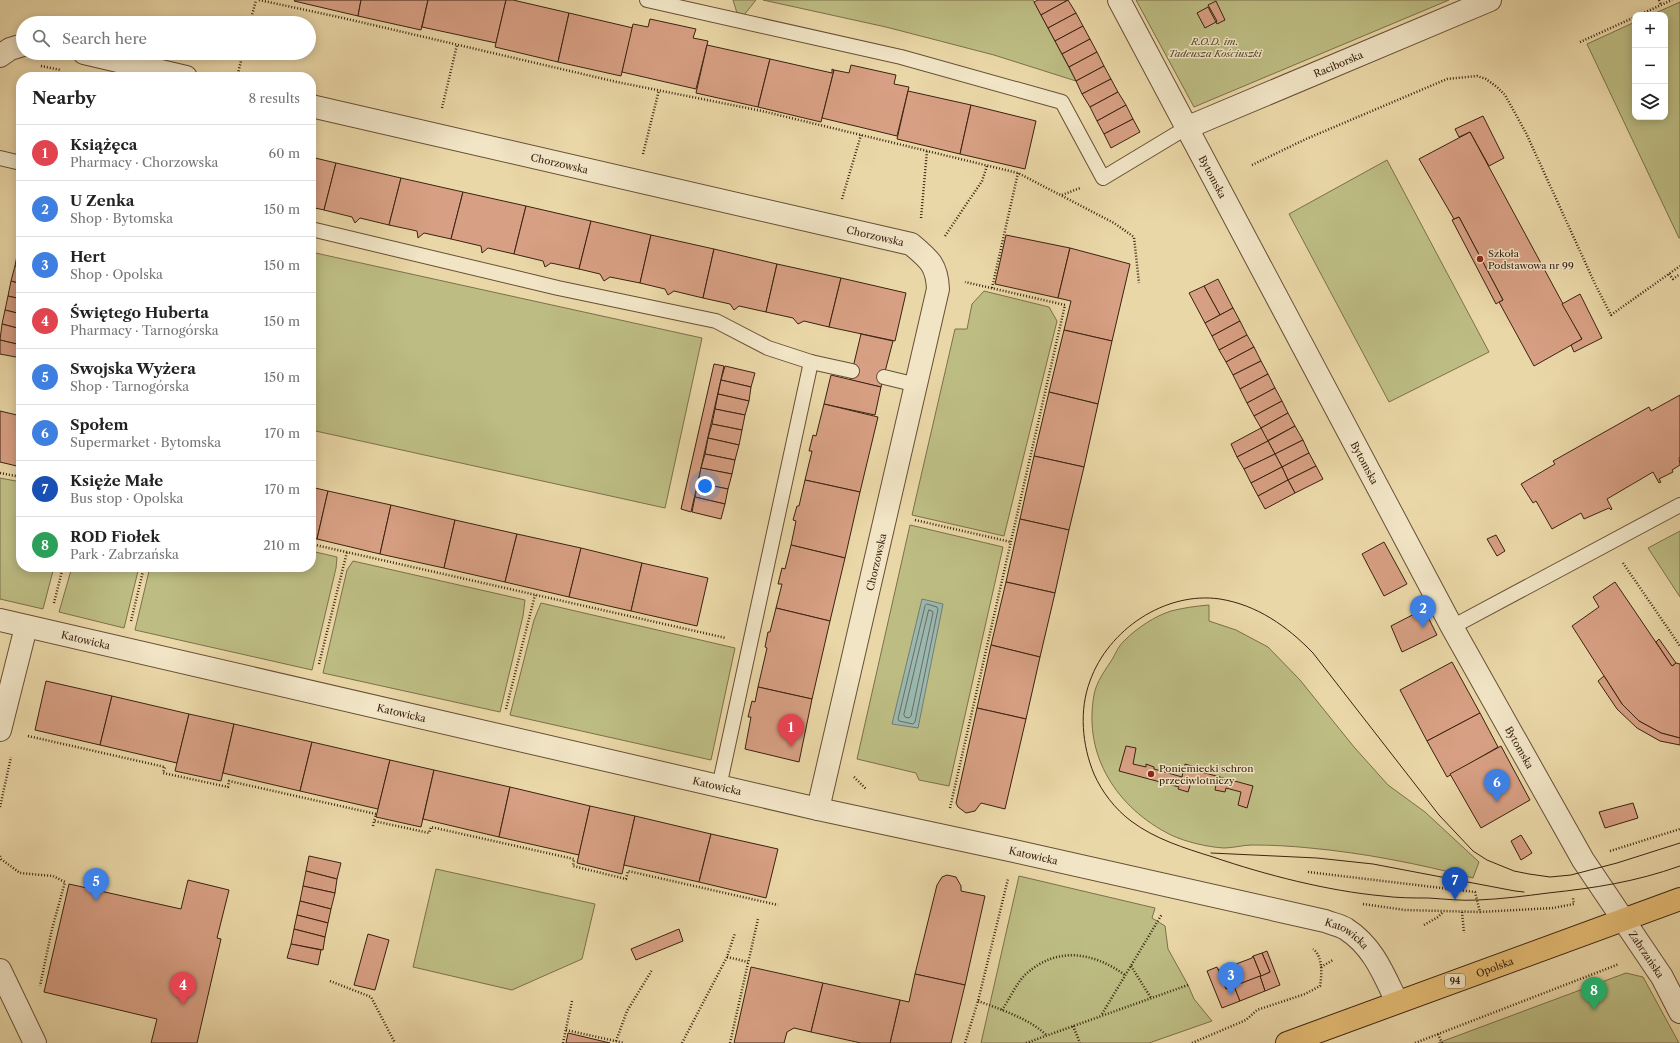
<!DOCTYPE html>
<html lang="en">
<head>
<meta charset="utf-8">
<style>
	body { margin:0; font-family:"Libre Caslon Text",serif; background:#f2f2f2; color:#222 }
	.controls { position:absolute; right:12px; top:12px; display:grid; overflow:hidden; border-radius:8px; box-shadow:0 2px 10px #0003 }
	.controls button { width:36px; height:36px; display:grid; place-items:center; padding:0; border:0; border-bottom:1px solid #e0e0e0; background:#fff; color:#222; font:20px sans-serif }
	.you { position:absolute; left:705px; top:486px; width:14px; height:14px; margin:-10px; border:3px solid #fff; border-radius:50%; background:#1a73e8; box-shadow:0 0 0 6px #1a73e833 }
	.badge { display:grid; place-items:center; width:26px; height:26px; border-radius:50%; background:#8f2418; color:#fff; font-size:13px; font-weight:700 }
	.pin { position:absolute; translate:-50% -33px; filter:drop-shadow(0 1px 2px #0008) }
	.pin::after { content:''; position:absolute; top:21px; width:14px; height:12px; background:inherit; clip-path:polygon(0 0,100% 0,50% 100%) }
	.list { margin:0; padding:0; list-style:none }
	h2 { display:flex; justify-content:space-between; align-items:center; height:52px; margin:0; padding:0 16px; font-size:17px }
	h2 small { font-size:13px; font-weight:400; color:#767676 }
	.list li { display:grid; grid-template-columns:26px 1fr auto; gap:12px; align-items:center; box-sizing:border-box; height:56px; padding:0 16px; border-top:1px solid #e0e0e0 }
	.list b { display:block; font-size:15px; white-space:nowrap }
	.list p { margin:0; font-size:13px; white-space:nowrap; color:#767676 }
	.list em { font-size:13px; font-style:normal; color:#767676 }
	.icon { flex:none; width:22px; height:22px; fill:none; stroke:currentColor; stroke-width:2; stroke-linecap:round; stroke-linejoin:round }
	.map { position:relative; flex:none; width:1680px; height:1043px; overflow:hidden }
	.search { position:absolute; background:#fff; box-shadow:0 2px 10px #0003; left:16px; top:16px; width:300px; height:44px; display:flex; align-items:center; gap:10px; box-sizing:border-box; padding:0 14px; border-radius:22px; color:#767676; font-size:15px }
	.panel { position:absolute; background:#fff; box-shadow:0 2px 10px #0003; left:16px; top:72px; width:300px; height:500px; border-radius:16px }
	.map>svg:first-child { display:block }
	.green { fill:#bdbd83; stroke:#7c704a }
	.water { fill:#9ab8b0; stroke:#747c70 }
	.lines { fill:none; stroke-linecap:round; stroke-linejoin:round }
	.shore { stroke:#6a6d60; stroke-width:1 }
	.building { fill:#d79f83; stroke:#3b2210 }
	.lane-casing { stroke:#674f36; stroke-width:16 }
	.street-casing { stroke:#674f36; stroke-width:24 }
	.primary-casing { stroke:#3b2210; stroke-width:24 }
	.path { stroke:#3b2210; stroke-width:2.5; stroke-dasharray:1 2; stroke-linecap:butt }
	.lane { stroke:#f1e5c6; stroke-width:14 }
	.street { stroke:#f1e5c6; stroke-width:22 }
	.primary { stroke:#e5bc74; stroke-width:22 }
	.tram { stroke:#3b2210; stroke-width:1 }
	.poi-dot { fill:#8f2418; stroke:#f1e5c6; stroke-width:1.5 }
	.labels { text-anchor:middle; stroke-width:3; stroke-linejoin:round; paint-order:stroke }
	.shield { fill:#f1e5c6; stroke:#725c47; stroke-width:1 }
	.shield-label { font-size:9px; font-weight:bold; fill:#3b2210 }
	.park-label { font-size:10px; font-style:italic; fill:#5c492d; stroke:#f1e5c6 }
	.street-label { font-size:10px; fill:#3b2210; stroke:#f1e5c6 }
	.poi-label { font-size:10px; fill:#3b2210; stroke:#f1e5c6; text-anchor:start }
</style>
</head>
<body>
<div class="map">
<svg width="1680" height="1043" viewBox="0 0 1680 1043">
	<rect width="100%" height="100%" fill="#ead7a7"/>
	<filter id="stains"><feTurbulence type="fractalNoise" baseFrequency=".005" numOctaves="4"/><feColorMatrix values="0 0 0 0 .2 0 0 0 0 .09 0 0 0 0 .02 0 0 0 .5 -.17"/></filter>
	<radialGradient id="worn" r=".72"><stop offset=".6" stop-color="#630" stop-opacity="0"/><stop offset="1" stop-color="#630" stop-opacity=".3"/></radialGradient>
	<g class="green">
		<polygon points="733,0 756,0 744,15 737,13"/>
		<polygon points="763,0 1033,0 1076,81 994,55 886,27"/>
		<polygon points="1136,0 1449,0 1194,107"/>
		<polygon points="1680,2 1680,238 1679,238 1587,44 1635,22 1635,117 1665,117 1665,15 1651,15"/>
		<polygon points="1387,160 1489,352 1389,402 1289,214"/>
		<polygon points="311,252 702,338 665,508 311,430"/>
		<polygon points="984,291 1049,307 1057,321 1004,536 912,515 955,329 967,329 972,304"/>
		<polygon points="0,478 21,482 21,567 54,567 43,609 0,599"/>
		<polygon points="910,525 1003,547 949,786 919,780 916,773 857,759"/>
		<polygon points="1680,531 1680,597 1648,548"/>
		<polygon points="311,551 337,557 336,568 312,670 135,630 150,567 311,567"/>
		<polygon points="353,561 525,600 523,616 500,712 323,673 347,570"/>
		<polygon points="72,567 139,567 124,628 59,612"/>
		<polygon points="541,603 735,648 711,760 510,715 534,620"/>
		<path d="M 1209,605 L 1209,621 L 1236,630 L 1268,647 L 1300,680 L 1354,747 L 1388,785 L 1425,812 L 1479,862 L 1473,878 C 1420,864 1364,853 1310,848 C 1291,846 1271,845 1252,845 C 1243,845 1233,848 1224,848 C 1207,847 1186,842 1171,835 C 1117,808 1083,756 1094,695 C 1096,682 1106,669 1113,658 C 1116,652 1120,644 1125,640 C 1137,628 1155,616 1171,611 C 1183,608 1196,606 1209,605 Z"/>
		<polygon points="436,869 595,904 582,959 512,990 413,967"/>
		<polygon points="1019,876 1155,908 1152,918 1165,926 1168,949 1188,985 1194,999 1212,1021 1149,1043 981,1043"/>
		<polygon points="1626,973 1643,977 1679,1043 1438,1043"/>
	</g>
	<polygon class="water" points="922,599 943,604 918,728 892,724"/>
	<g class="lines">
		<g class="shore">
			<polygon points="927,604 937,607 938,609 915,722 913,724 899,721 898,719 925,606"/>
			<polygon points="929,610 932,611 933,613 911,716 909,718 905,717 904,715"/>
		</g>
	</g>
	<g class="building">
		<polygon points="295,0 361,0 358,16 294,1"/>
		<polygon points="361,0 428,0 421,30 358,16"/>
		<polygon points="428,0 506,0 496,43 422,27"/>
		<polygon points="506,0 513,0 569,13 558,62 495,47"/>
		<polygon points="1038,0 1068,0 1041,15 1034,2"/>
		<polygon points="1068,0 1076,13 1048,28 1041,15"/>
		<polygon points="1216,1 1225,20 1217,24 1216,22 1217,21 1208,5"/>
		<polygon points="1208,7 1216,22 1205,28 1197,13"/>
		<polygon points="569,13 633,28 621,76 558,62"/>
		<polygon points="1076,13 1083,26 1055,41 1048,28"/>
		<polygon points="650,19 696,29 693,38 708,41 696,89 622,72 633,24 648,27"/>
		<polygon points="1083,26 1090,39 1062,54 1055,41"/>
		<polygon points="1090,39 1097,52 1069,67 1062,54"/>
		<polygon points="707,45 770,59 758,107 696,93"/>
		<polygon points="1097,52 1104,66 1076,81 1069,67"/>
		<polygon points="770,59 832,73 832,69 834,70 821,122 758,107"/>
		<polygon points="851,65 896,75 894,84 909,87 897,136 822,118 834,70 849,73"/>
		<polygon points="1104,66 1111,79 1082,94 1076,81"/>
		<polygon points="1111,79 1118,92 1090,107 1082,94"/>
		<polygon points="908,91 971,105 960,154 897,139"/>
		<polygon points="1118,92 1126,105 1097,121 1090,107"/>
		<polygon points="971,105 1036,121 1025,169 960,154"/>
		<polygon points="1126,105 1133,119 1104,134 1097,121"/>
		<polygon points="1483,116 1504,158 1489,166 1470,132 1459,137 1455,129"/>
		<polygon points="1133,119 1140,132 1111,148 1104,134"/>
		<polygon points="1470,132 1582,339 1534,366 1499,302 1503,300 1459,217 1454,219 1419,159"/>
		<polygon points="311,157 336,163 324,210 311,207"/>
		<polygon points="336,163 401,178 389,225 360,218 355,223 352,217 324,210"/>
		<polygon points="401,178 463,192 451,239 424,233 418,238 417,231 389,225"/>
		<polygon points="463,192 526,206 514,254 488,248 482,253 481,246 451,239"/>
		<polygon points="526,206 591,221 579,269 551,263 545,267 543,261 514,254"/>
		<polygon points="1459,217 1503,300 1499,302 1496,304 1452,220"/>
		<polygon points="591,221 651,235 640,283 610,277 604,281 600,274 579,269"/>
		<polygon points="651,235 714,249 703,298 674,291 668,295 665,289 640,283"/>
		<polygon points="1006,235 1070,248 1058,298 995,284"/>
		<polygon points="1070,248 1130,264 1112,341 1064,330 1071,301 1058,298"/>
		<polygon points="714,249 777,264 766,312 739,306 734,310 730,304 703,298"/>
		<polygon points="18,250 21,251 21,267 15,266"/>
		<polygon points="777,264 841,278 829,327 804,321 798,324 793,318 766,312"/>
		<polygon points="15,266 21,267 21,284 11,281"/>
		<polygon points="841,278 906,293 895,341 829,327"/>
		<polygon points="1218,279 1233,308 1220,315 1204,286"/>
		<polygon points="11,281 21,284 21,299 8,296"/>
		<polygon points="1204,286 1220,315 1205,323 1189,293"/>
		<polygon points="1580,294 1602,338 1574,352 1571,345 1582,339 1562,304"/>
		<polygon points="8,296 21,299 21,314 5,310"/>
		<polygon points="1233,308 1240,321 1212,336 1205,323"/>
		<polygon points="5,310 21,314 21,329 2,324"/>
		<polygon points="1240,321 1247,335 1219,350 1212,336"/>
		<polygon points="2,324 21,329 21,345 0,340"/>
		<polygon points="1064,330 1112,341 1098,404 1049,392"/>
		<polygon points="861,334 893,341 881,387 850,380"/>
		<polygon points="1247,335 1254,347 1226,362 1219,350"/>
		<polygon points="0,340 21,345 21,358 0,354"/>
		<polygon points="1254,347 1261,361 1233,375 1226,362"/>
		<polygon points="1261,361 1268,374 1240,389 1233,375"/>
		<polygon points="714,364 724,366 691,512 681,509"/>
		<polygon points="725,366 755,373 751,387 721,380"/>
		<polygon points="1268,374 1275,388 1247,403 1240,389"/>
		<polygon points="831,375 881,387 875,415 824,404"/>
		<polygon points="721,380 751,387 749,401 718,394"/>
		<polygon points="1275,388 1282,401 1254,416 1247,403"/>
		<polygon points="1049,392 1098,404 1084,467 1034,456"/>
		<polygon points="718,394 749,401 745,415 715,409"/>
		<polygon points="1680,395 1680,457 1679,458 1680,465 1672,470 1673,472 1659,479 1661,482 1659,483 1653,472 1607,499 1612,509 1611,510 1609,508 1584,519 1581,513 1552,529 1536,501 1533,503 1521,484 1555,464 1553,461 1649,407 1651,411"/>
		<polygon points="1282,401 1288,413 1261,428 1254,416"/>
		<polygon points="824,404 878,417 860,492 805,480 812,451 809,451 813,435 816,436"/>
		<polygon points="715,409 745,415 742,430 712,424"/>
		<polygon points="0,411 21,416 21,467 0,462"/>
		<polygon points="1288,413 1295,426 1267,441 1261,428"/>
		<polygon points="712,424 742,430 739,445 708,438"/>
		<polygon points="1295,426 1303,440 1275,454 1268,441"/>
		<polygon points="1261,428 1268,441 1237,457 1231,444"/>
		<polygon points="708,438 739,445 735,460 705,454"/>
		<polygon points="1303,440 1309,453 1282,467 1275,454"/>
		<polygon points="1268,441 1275,454 1244,469 1237,457"/>
		<polygon points="1309,453 1316,466 1288,480 1282,467"/>
		<polygon points="705,454 735,460 732,474 701,468"/>
		<polygon points="1275,454 1282,467 1251,483 1244,469"/>
		<polygon points="1034,456 1084,467 1069,530 1020,519"/>
		<polygon points="1316,466 1323,479 1295,493 1288,480"/>
		<polygon points="1282,467 1288,480 1258,496 1251,483"/>
		<polygon points="701,468 732,474 728,489 698,483"/>
		<polygon points="805,480 860,492 845,558 791,545 796,521 793,520 797,506 799,506"/>
		<polygon points="1288,480 1295,493 1265,509 1258,496"/>
		<polygon points="698,483 728,489 725,504 695,497"/>
		<polygon points="311,487 328,491 317,539 311,538"/>
		<polygon points="328,491 391,505 380,554 317,539"/>
		<polygon points="695,497 725,504 721,519 692,512"/>
		<polygon points="391,505 455,520 444,568 380,554"/>
		<polygon points="1020,519 1069,530 1055,593 1006,582"/>
		<polygon points="455,520 517,534 505,582 444,568"/>
		<polygon points="517,534 581,548 569,597 505,582"/>
		<polygon points="1496,535 1505,551 1497,556 1487,539"/>
		<polygon points="1384,542 1407,584 1384,596 1362,554"/>
		<polygon points="791,545 845,558 830,621 776,608 782,584 778,584 782,568 785,569"/>
		<polygon points="581,548 642,563 631,611 569,597"/>
		<polygon points="642,563 708,578 697,626 631,611"/>
		<polygon points="1006,582 1055,593 1040,657 991,645"/>
		<polygon points="1615,582 1672,666 1676,663 1680,664 1680,738 1661,733 1639,721 1622,704 1572,626 1599,607 1593,597"/>
		<polygon points="776,608 830,621 812,699 758,687 767,648 765,647 768,632 770,632"/>
		<polygon points="1424,609 1437,635 1402,652 1391,626"/>
		<polygon points="1659,639 1676,663 1672,666 1656,642"/>
		<polygon points="991,645 1040,657 1026,719 977,708"/>
		<polygon points="1452,662 1480,713 1427,741 1400,690"/>
		<polygon points="1604,676 1622,704 1639,721 1661,733 1680,738 1680,745 1660,741 1637,728 1617,709 1598,681"/>
		<polygon points="46,681 112,696 100,745 35,730"/>
		<polygon points="758,687 812,699 799,762 745,749 751,717 748,717 752,701 755,702"/>
		<polygon points="112,696 189,714 177,763 100,745"/>
		<polygon points="977,708 1026,719 1005,809 981,803 975,811 966,813 958,807 956,803"/>
		<polygon points="1480,713 1498,747 1447,777 1427,741"/>
		<polygon points="189,714 234,724 221,781 175,771"/>
		<polygon points="234,724 312,742 300,791 223,773"/>
		<polygon points="312,742 390,760 378,809 300,791"/>
		<polygon points="1126,746 1136,748 1133,764 1146,767 1146,764 1154,767 1154,769 1182,777 1185,764 1195,767 1194,770 1253,786 1247,808 1238,805 1241,792 1226,788 1225,792 1215,790 1216,785 1192,779 1188,792 1178,789 1179,787 1119,771"/>
		<polygon points="1501,746 1530,800 1481,828 1450,774"/>
		<polygon points="390,760 434,770 421,827 376,817"/>
		<polygon points="434,770 510,787 499,837 423,819"/>
		<polygon points="510,787 590,806 579,855 499,837"/>
		<polygon points="1633,803 1638,818 1605,828 1599,812"/>
		<polygon points="590,806 635,816 622,874 577,863"/>
		<polygon points="635,816 711,834 699,882 624,865"/>
		<polygon points="711,834 778,849 766,898 699,882"/>
		<polygon points="1521,835 1532,853 1521,860 1511,841"/>
		<polygon points="309,856 341,863 337,879 306,871"/>
		<polygon points="306,871 337,879 335,893 303,886"/>
		<polygon points="947,875 956,877 961,886 961,891 985,896 965,985 915,974 937,885 942,877"/>
		<polygon points="188,880 229,890 217,938 221,939 197,1043 151,1043 157,1019 44,992 69,884 181,909"/>
		<polygon points="303,886 335,893 331,909 300,901"/>
		<polygon points="300,901 331,909 328,923 297,915"/>
		<polygon points="297,915 328,923 325,937 294,929"/>
		<polygon points="294,929 325,937 323,950 291,944"/>
		<polygon points="679,929 683,941 636,960 631,949"/>
		<polygon points="368,934 389,940 375,990 354,985"/>
		<polygon points="291,944 321,950 318,965 287,958"/>
		<polygon points="1267,951 1280,985 1265,991 1260,976 1270,972 1262,953"/>
		<polygon points="1262,953 1270,972 1261,976 1253,956"/>
		<polygon points="1253,956 1261,976 1226,989 1218,969 1220,970 1252,958"/>
		<polygon points="751,967 823,983 811,1032 794,1028 787,1032 784,1043 734,1043"/>
		<polygon points="1217,967 1226,989 1234,986 1240,1001 1222,1008 1207,971"/>
		<polygon points="915,974 965,985 951,1043 890,1043 900,1000 909,1002"/>
		<polygon points="1260,976 1265,991 1240,1001 1234,986"/>
		<polygon points="823,983 900,1000 890,1043 861,1043 811,1032"/>
		<polygon points="568,1033 610,1043 566,1043"/>
	</g>
	<g class="lines">
		<g class="lane-casing">
			<g id="lane">
				<polyline points="647,0 901,57 1062,102 1103,178 1186,128"/>
				<polyline points="0,158 21,163"/>
				<polyline points="311,229 558,288 716,321 768,348 811,362 852,371"/>
				<polyline points="884,377 917,385"/>
				<polyline points="1452,627 1680,505"/>
				<polyline points="719,787 811,362"/>
			</g>
		</g>
		<g class="street-casing">
			<g id="street">
				<path id="s1" d="M 1119,0 L 1452,627 L 1583,860 L 1662,977 L 1680,1012"/>
				<polyline points="84,53 186,77"/>
				<polyline points="0,56 10,49 23,45"/>
				<path id="s2" d="M 311,106 L 911,244 C 929,259 937,265 938,289 L 818,809"/>
				<path id="s3" d="M 1186,128 L 1490,0"/>
				<path id="s4" d="M 0,620 L 818,809 L 1014,851 L 1325,921 C 1332,924 1340,925 1346,929 C 1373,946 1384,975 1397,1002"/>
				<polyline points="0,730 26,627"/>
				<polyline points="0,970 35,1043"/>
			</g>
		</g>
		<g class="primary-casing">
			<g id="primary">
				<path id="s5" d="M 1287,1043 L 1680,899"/>
			</g>
		</g>
		<g class="path">
			<polyline points="259,0 343,18 617,82 762,111 1018,173 1114,223 1134,237 1139,283"/>
			<polyline points="1659,0 1661,5"/>
			<polyline points="1639,15 1672,0"/>
			<polyline points="250,23 256,0"/>
			<polyline points="1580,42 1635,17"/>
			<polyline points="41,66 61,70"/>
			<polyline points="237,77 243,53"/>
			<polyline points="442,108 457,45"/>
			<polyline points="643,154 659,90"/>
			<polyline points="1252,165 1306,139 1447,79 1477,76 1486,79 1497,87 1505,95 1526,133 1596,286 1611,315 1680,266"/>
			<polyline points="1062,195 1080,188"/>
			<polyline points="842,199 861,135"/>
			<polyline points="921,218 927,151"/>
			<polyline points="945,236 982,181 987,166"/>
			<polyline points="1669,274 1673,279 1680,274"/>
			<polyline points="992,288 1018,173"/>
			<polyline points="0,473 21,477"/>
			<polyline points="915,520 1011,542"/>
			<polyline points="311,544 726,638"/>
			<polyline points="1623,563 1680,646"/>
			<polyline points="54,603 63,567"/>
			<polyline points="131,621 144,567"/>
			<polyline points="319,664 347,552"/>
			<polyline points="506,709 535,595"/>
			<polyline points="28,736 165,767 163,773 228,787 229,781 376,814 374,821 429,833 431,827 574,859 573,866 626,879 628,871 778,905"/>
			<polyline points="854,777 866,789"/>
			<polyline points="0,807 11,757"/>
			<polyline points="950,808 1065,305 965,282"/>
			<polyline points="373,826 374,821"/>
			<polyline points="1610,851 1680,829"/>
			<polyline points="0,856 1,859 20,873 53,876 65,882 52,929 40,986"/>
			<polyline points="1308,872 1475,892 1480,912 1553,908 1574,904 1573,898"/>
			<polyline points="1363,904 1405,910 1480,912"/>
			<polyline points="1462,912 1464,933"/>
			<polyline points="1424,925 1438,917 1443,912"/>
			<polyline points="727,957 748,962"/>
			<polyline points="1131,966 1151,998"/>
			<polyline points="1321,967 1333,960"/>
			<polyline points="330,981 371,997 395,1043"/>
			<path d="M 978,1001 C 997,1008 1033,1020 1047,1036"/>
			<path d="M 1002,1010 C 1009,1000 1017,982 1026,974 C 1057,946 1093,952 1125,975"/>
			<polyline points="1102,1014 1162,914"/>
			<polyline points="1073,1026 1080,1043"/>
			<polyline points="566,1030 624,1043"/>
			<polyline points="1438,1034 1442,1043"/>
			<polyline points="616,1041 627,1011 652,970"/>
			<polyline points="563,1043 572,1001"/>
			<polyline points="682,1043 727,957 735,933"/>
			<polyline points="730,1043 758,919"/>
			<polyline points="965,1043 978,1001 1008,879"/>
			<polyline points="1026,1043 1188,985"/>
			<path d="M 1192,1043 L 1246,1020 L 1257,1010 L 1305,994 L 1320,986 C 1322,975 1323,956 1313,949"/>
			<polyline points="1415,1043 1619,964"/>
		</g>
		<use href="#lane" class="lane"/>
		<use href="#street" class="street"/>
		<use href="#primary" class="primary"/>
		<g class="tram">
			<path d="M 1680,843 L 1617,863 L 1571,875 L 1550,877 L 1529,874 L 1514,871 L 1487,860 L 1473,851 L 1439,815 L 1313,653 C 1287,626 1257,605 1220,599 C 1165,591 1108,630 1090,681 C 1079,710 1082,745 1094,774 C 1102,792 1115,809 1131,821 C 1155,839 1184,848 1213,857 C 1266,875 1328,891 1383,896 C 1398,898 1413,898 1428,898 C 1445,899 1462,901 1478,900 C 1502,899 1525,896 1548,893 C 1595,888 1635,882 1680,866"/>
			<polyline points="1211,853 1317,858 1373,864 1515,891 1524,892"/>
		</g>
	</g>
	<g class="poi-dot">
		<circle cx="1480" cy="259" r="4"/>
		<circle cx="1151" cy="774" r="4"/>
	</g>
	<g class="labels">
		<rect class="shield" x="1445" y="974" width="20" height="14" rx="3"/>
		<g class="shield-label">
			<text x="1455" y="984">94</text>
		</g>
		<g class="park-label">
			<text x="1215" y="45">R.O.D. im.<tspan x="1215" dy="12">Tadeusza Kościuszki</tspan></text>
		</g>
		<g class="street-label">
			<text dy="4" stroke="none"><textPath href="#s3" startOffset="165">Raciborska</textPath></text>
			<text dy="4" stroke="none"><textPath href="#s2" startOffset="255">Chorzowska</textPath></text>
			<text dy="4" stroke="none"><textPath href="#s1" startOffset="200">Bytomska</textPath></text>
			<text dy="4" stroke="none"><textPath href="#s2" startOffset="579">Chorzowska</textPath></text>
			<text dy="4" stroke="none"><textPath href="#s1" startOffset="524">Bytomska</textPath></text>
			<text transform="translate(876 562) rotate(-77)" y="4">Chorzowska</text>
			<text dy="4" stroke="none"><textPath href="#s4" startOffset="88">Katowicka</textPath></text>
			<text dy="4" stroke="none"><textPath href="#s4" startOffset="412">Katowicka</textPath></text>
			<text dy="4" stroke="none"><textPath href="#s1" startOffset="848">Bytomska</textPath></text>
			<text dy="4" stroke="none"><textPath href="#s4" startOffset="736">Katowicka</textPath></text>
			<text dy="4" stroke="none"><textPath href="#s4" startOffset="1060">Katowicka</textPath></text>
			<text dy="4" stroke="none"><textPath href="#s4" startOffset="1384">Katowicka</textPath></text>
			<text dy="4" stroke="none"><textPath href="#s1" startOffset="1091">Zabrzańska</textPath></text>
			<text dy="4" stroke="none"><textPath href="#s5" startOffset="221">Opolska</textPath></text>
		</g>
		<g class="poi-label">
			<text x="1488" y="257">Szkoła<tspan x="1488" dy="12">Podstawowa nr 99</tspan></text>
			<text x="1159" y="772">Poniemiecki schron<tspan x="1159" dy="12">przeciwlotniczy</tspan></text>
		</g>
	</g>
	<rect width="100%" height="100%" filter="url(#stains)"/>
	<rect width="100%" height="100%" fill="url(#worn)"/>
</svg>
<div class="controls">
<button>+</button>
<button>−</button>
<button><svg class="icon" aria-label="layers" viewBox="0 0 24 24"><path d="M12 4l9 5-9 5-9-5zM3 14l9 5 9-5"/></svg></button>
</div>
<div class="you"></div>
<div class="pin badge" style="left:791px;top:747px;background:#e0444e">1</div>
<div class="pin badge" style="left:1423px;top:628px;background:#3f7fe0">2</div>
<div class="pin badge" style="left:1231px;top:995px;background:#3f7fe0">3</div>
<div class="pin badge" style="left:183px;top:1005px;background:#e0444e">4</div>
<div class="pin badge" style="left:96px;top:901px;background:#3f7fe0">5</div>
<div class="pin badge" style="left:1497px;top:802px;background:#3f7fe0">6</div>
<div class="pin badge" style="left:1455px;top:900px;background:#1a4fb4">7</div>
<div class="pin badge" style="left:1594px;top:1010px;background:#2e9e5b">8</div>
<div class="search"><svg class="icon" aria-label="search" viewBox="0 0 24 24"><circle cx="10" cy="10" r="6"/><path d="M15 15l6 6"/></svg>Search here</div>
<section class="panel">
<h2>Nearby<small>8 results</small></h2>
<ul class="list">
<li><span class="badge" style="background:#e0444e">1</span><div><b>Książęca</b><p>Pharmacy · Chorzowska</p></div><em>60 m</em></li>
<li><span class="badge" style="background:#3f7fe0">2</span><div><b>U Zenka</b><p>Shop · Bytomska</p></div><em>150 m</em></li>
<li><span class="badge" style="background:#3f7fe0">3</span><div><b>Hert</b><p>Shop · Opolska</p></div><em>150 m</em></li>
<li><span class="badge" style="background:#e0444e">4</span><div><b>Świętego Huberta</b><p>Pharmacy · Tarnogórska</p></div><em>150 m</em></li>
<li><span class="badge" style="background:#3f7fe0">5</span><div><b>Swojska Wyżera</b><p>Shop · Tarnogórska</p></div><em>150 m</em></li>
<li><span class="badge" style="background:#3f7fe0">6</span><div><b>Społem</b><p>Supermarket · Bytomska</p></div><em>170 m</em></li>
<li><span class="badge" style="background:#1a4fb4">7</span><div><b>Księże Małe</b><p>Bus stop · Opolska</p></div><em>170 m</em></li>
<li><span class="badge" style="background:#2e9e5b">8</span><div><b>ROD Fiołek</b><p>Park · Zabrzańska</p></div><em>210 m</em></li>
</ul>
</section>
</div>
</body>
</html>
